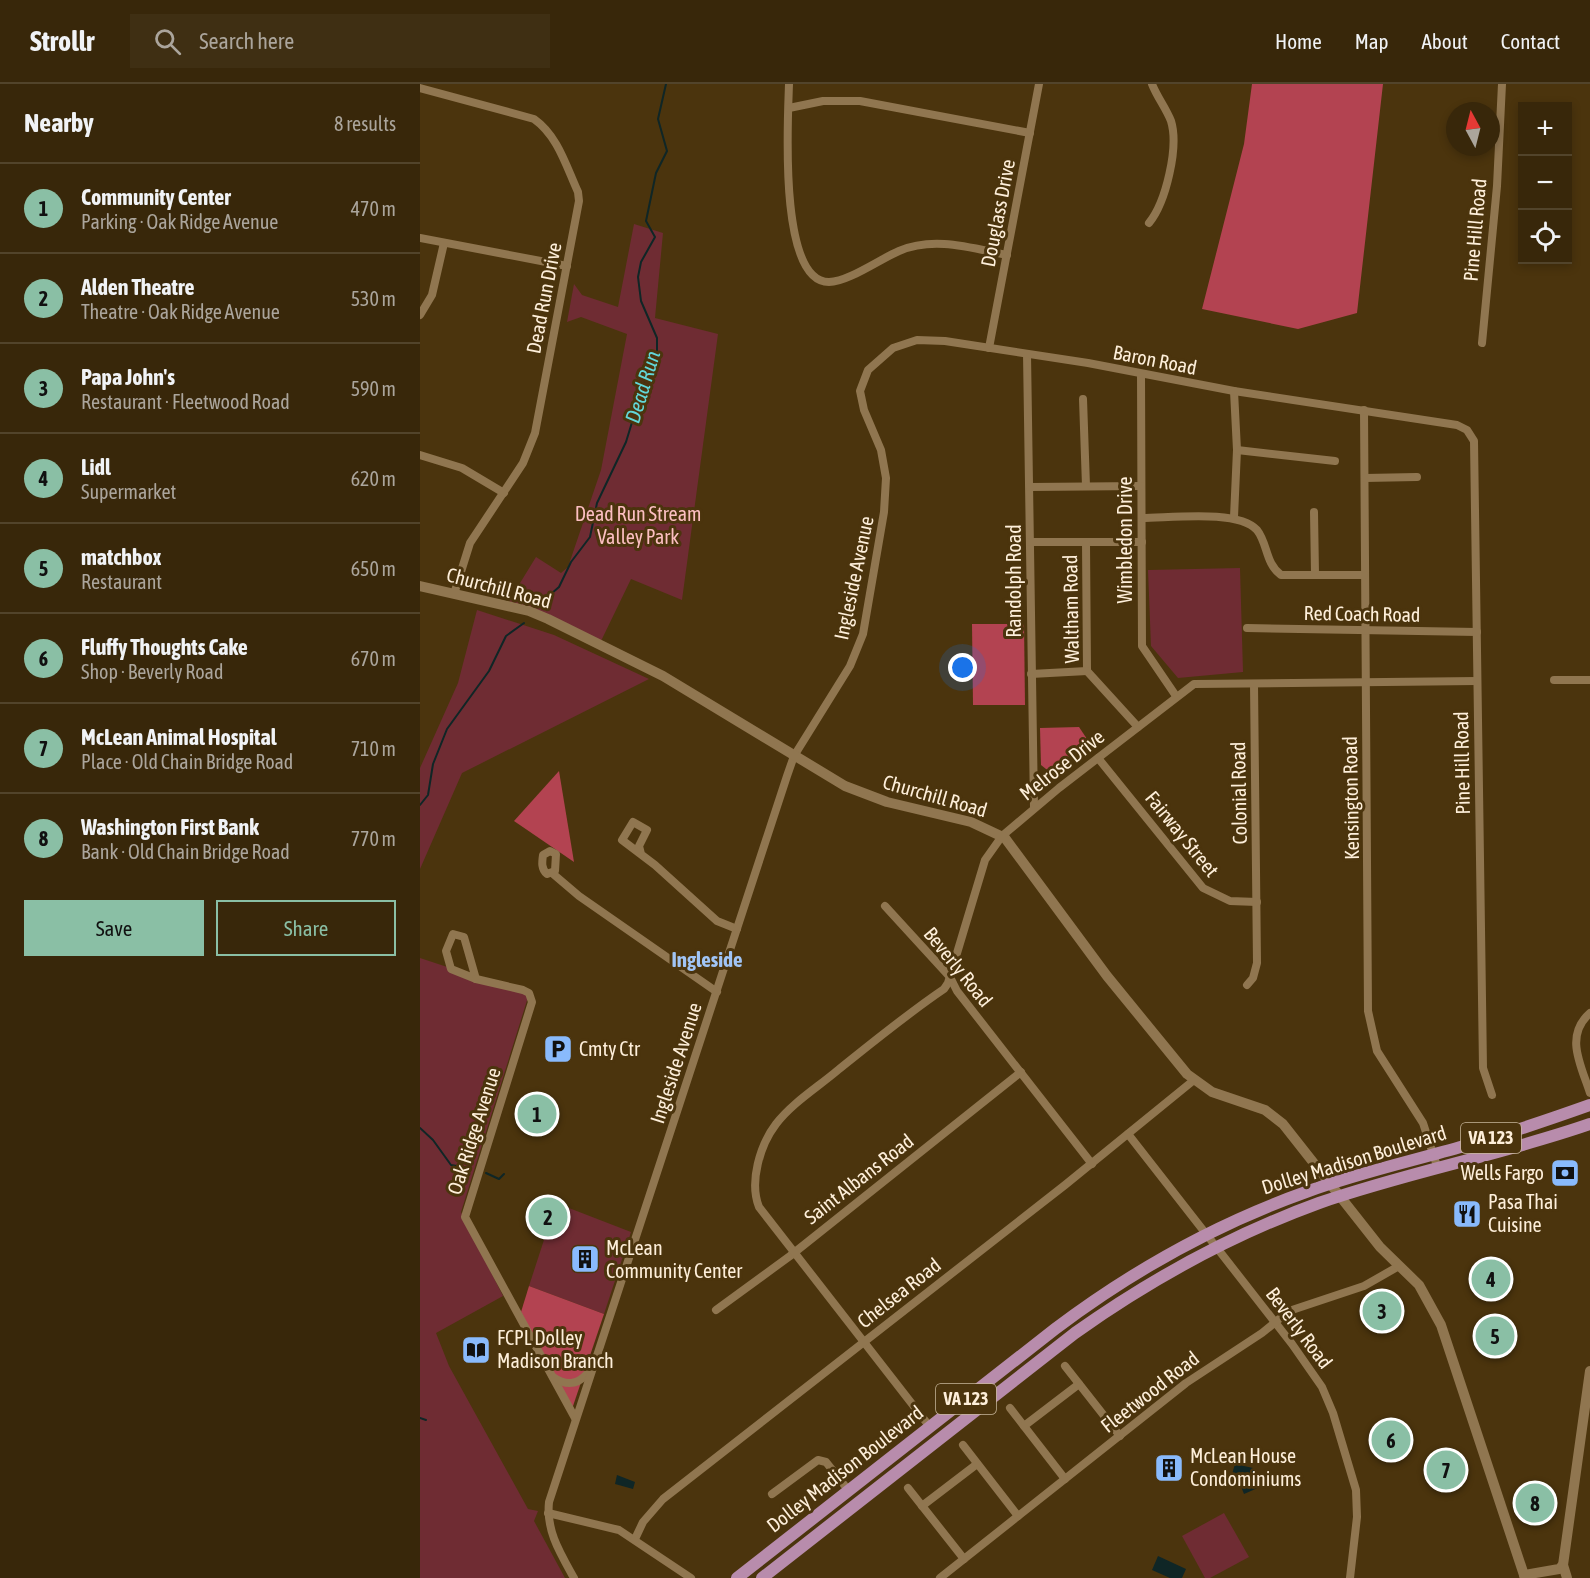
<!DOCTYPE html>
<html lang="en">
<head>
<meta charset="utf-8">
<style>
	body { margin:0; font-family:"Asap Condensed",sans-serif; background:#3f2f13; color:#f1f3f6 }
	.controls { position:absolute; right:18px; top:18px; display:grid; overflow:hidden; border-radius:0px; box-shadow:0 3px 9px #0003 }
	.controls button { width:54px; height:54px; display:grid; place-items:center; padding:0; border:0; border-bottom:2px solid #52442b; background:#38270a; color:#f1f3f6; font:30px sans-serif }
	.compass { position:absolute; left:1026px; top:18px; width:54px; height:54px; border-radius:50%; background:#38270a; box-shadow:0 3px 9px #0003; rotate:353deg }
	.you { position:absolute; left:543px; top:584px; width:21px; height:21px; margin:-15px; border:4px solid #fff; border-radius:50%; background:#1a73e8; box-shadow:0 0 0 9px #1a73e833 }
	.badge { display:grid; place-items:center; width:39px; height:39px; border-radius:50%; background:#8abfa5; color:#111; font-size:20px; font-weight:700 }
	.pin { position:absolute; translate:-50% -50%; border:3px solid #fff; box-shadow:0 2px 6px #0006 }
	.list { margin:0; padding:0; list-style:none }
	h2 { display:flex; justify-content:space-between; align-items:center; height:78px; margin:0; padding:0 24px; font-size:26px }
	h2 small { font-size:20px; font-weight:400; color:#aba59c }
	.list li { display:grid; grid-template-columns:39px 1fr auto; gap:18px; align-items:center; box-sizing:border-box; height:90px; padding:0 24px; border-top:2px solid #52442b }
	.list b { display:block; font-size:22px; white-space:nowrap }
	.list p { margin:0; font-size:20px; white-space:nowrap; color:#aba59c }
	.list em { font-size:20px; font-style:normal; color:#aba59c }
	.actions { display:flex; gap:12px; padding:18px 24px }
	.actions a { flex:1; padding:14px 0; border:2px solid #8abfa5; border-radius:0px; text-align:center; font-size:21px; color:#8abfa5 }
	.actions .main { background:#8abfa5; color:#111 }
	.icon { flex:none; width:33px; height:33px; fill:none; stroke:currentColor; stroke-width:2; stroke-linecap:round; stroke-linejoin:round }
	.map { position:relative; flex:none; width:1170px; height:1494px; overflow:hidden }
	header { display:flex; align-items:center; gap:36px; box-sizing:border-box; height:84px; padding:0 30px; background:#38270a; border-bottom:2px solid #52442b }
	header strong { font-size:28px }
	nav { display:flex; gap:33px; margin-inline-start:auto; font-size:21px }
	.search { width:420px; height:54px; background:#3f2f13; display:flex; align-items:center; gap:15px; box-sizing:border-box; padding:0 21px; border-radius:0px; color:#aba59c; font-size:22px }
	main { display:flex }
	aside { flex:1; background:#38270a }
	.map>svg:first-child { display:block }
	.green { fill:#6f2c33 }
	.forest { fill:#b34351 }
	.water { fill:#0f2626 }
	.lines { fill:none; stroke-linecap:round; stroke-linejoin:round }
	.stream { stroke:#0f2626; stroke-width:2 }
	.street { stroke:#907650; stroke-width:8 }
	.secondary { stroke:#907650; stroke-width:10 }
	.primary { stroke:#b88cac; stroke-width:12 }
	.labels { text-anchor:middle; stroke-width:6; stroke-linejoin:round; paint-order:stroke }
	.shield { fill:#4b340d; stroke:#c8b79c; stroke-width:1.5 }
	.shield-label { font-size:18px; font-weight:bold; fill:#feefda }
	.street-label { font-size:20px; fill:#feefda; stroke:#4b340d }
	.park-label { font-size:20px; fill:#fcbfc2; stroke:#4b340d }
	.poi-label { font-size:20px; fill:#feefda; stroke:#4b340d; text-anchor:start }
	.water-label { font-size:21px; font-style:italic; fill:#62d7d8; stroke:#4b340d }
	.neighbourhood-label { font-size:21px; font-weight:bold; fill:#a0c4f5; stroke:#4b340d }
</style>
</head>
<body>
<header>
<strong>Strollr</strong>
<div class="search"><svg class="icon" aria-label="search" viewBox="0 0 24 24"><circle cx="10" cy="10" r="6"/><path d="M15 15l6 6"/></svg>Search here</div>
<nav><a>Home</a><a>Map</a><a>About</a><a>Contact</a></nav>
</header>
<main>
<aside>
<h2>Nearby<small>8 results</small></h2>
<ul class="list">
<li><span class="badge">1</span><div><b>Community Center</b><p>Parking · Oak Ridge Avenue</p></div><em>470 m</em></li>
<li><span class="badge">2</span><div><b>Alden Theatre</b><p>Theatre · Oak Ridge Avenue</p></div><em>530 m</em></li>
<li><span class="badge">3</span><div><b>Papa John's</b><p>Restaurant · Fleetwood Road</p></div><em>590 m</em></li>
<li><span class="badge">4</span><div><b>Lidl</b><p>Supermarket</p></div><em>620 m</em></li>
<li><span class="badge">5</span><div><b>matchbox</b><p>Restaurant</p></div><em>650 m</em></li>
<li><span class="badge">6</span><div><b>Fluffy Thoughts Cake</b><p>Shop · Beverly Road</p></div><em>670 m</em></li>
<li><span class="badge">7</span><div><b>McLean Animal Hospital</b><p>Place · Old Chain Bridge Road</p></div><em>710 m</em></li>
<li><span class="badge">8</span><div><b>Washington First Bank</b><p>Bank · Old Chain Bridge Road</p></div><em>770 m</em></li>
</ul>
<div class="actions"><a class="main">Save</a><a>Share</a></div>
</aside>
<div class="map">
<svg width="1170" height="1494" viewBox="0 0 1170 1494">
	<rect width="100%" height="100%" fill="#4b340d"/>
	<g class="green">
		<polygon points="214,140 243,149 235,234 298,250 262,516 211,495 181,557 89,517 116,473 141,489 148,483 181,386 207,250 161,233 147,238 154,200 162,211 198,223"/>
		<polygon points="820,484 823,588 758,594 731,562 728,486"/>
		<polygon points="57,526 134,551 229,595 42,689 0,785 0,684 38,599"/>
		<polygon points="0,874 109,910 41,1128 83,1212 16,1249 29,1282 108,1425 118,1427 114,1437 145,1494 0,1494"/>
		<polygon points="136,1119 211,1148 184,1230 109,1202"/>
		<polygon points="804,1429 829,1473 790,1494 785,1494 762,1452"/>
	</g>
	<g class="forest">
		<polygon points="832,0 963,0 937,229 878,245 782,225 824,60"/>
		<polygon points="552,540 604,540 605,621 553,621"/>
		<polygon points="659,643 671,661 631,689 621,681 620,644"/>
		<polygon points="139,687 154,778 94,737"/>
		<polygon points="109,1202 184,1230 151,1328 101,1228"/>
	</g>
	<g class="water">
		<polygon points="815,1380 833,1384 840,1403 824,1410 820,1400 810,1397"/>
		<polygon points="197,1391 215,1398 213,1405 195,1400"/>
		<polygon points="738,1472 766,1485 762,1494 750,1494 732,1486"/>
	</g>
	<g class="lines">
		<g class="stream">
			<polyline points="116,523 139,503 151,478 170,453 177,419 206,358 224,299 237,273 237,254 221,217 218,193 221,178 235,153 226,137 236,89 247,67 238,35 246,0"/>
			<polyline points="0,721 8,711 13,680 27,645 69,587 86,552 104,539"/>
			<polyline points="0,1044 13,1056 31,1081 48,1084"/>
			<polyline points="66,1089 79,1095 84,1090"/>
			<polyline points="0,1334 6,1336"/>
		</g>
		<g class="street">
			<path d="M 369,0 C 368,34 358,198 409,198 C 428,198 460,175 479,167 C 514,152 551,164 587,171"/>
			<path d="M 0,4 L 114,35 C 138,52 146,82 158,108 L 159,117 L 115,349 L 103,379 L 50,459 L 34,510"/>
			<polyline points="369,24 403,17 440,17 610,49"/>
			<path d="M 729,139 C 746,118 759,63 751,37 C 746,24 737,13 732,0"/>
			<polyline points="0,154 147,182"/>
			<polyline points="0,231 12,211 24,159"/>
			<polyline points="1062,259 1077,102 1082,0"/>
			<polyline points="569,264 619,0"/>
			<polyline points="607,270 614,723"/>
			<polyline points="721,290 722,562 756,612"/>
			<polyline points="814,307 817,366 814,433"/>
			<polyline points="663,315 666,402"/>
			<polyline points="944,326 948,927 957,967 1003,1039 1018,1085"/>
			<polyline points="817,366 915,377"/>
			<polyline points="0,371 42,384 84,409"/>
			<polyline points="945,394 997,393"/>
			<polyline points="610,403 721,402"/>
			<polyline points="894,428 895,490"/>
			<path d="M 722,434 C 750,434 818,425 837,446 C 848,460 845,479 861,491 L 944,491"/>
			<polyline points="610,458 722,458"/>
			<polyline points="666,459 667,587 718,643"/>
			<polyline points="827,544 1057,548"/>
			<polyline points="611,590 667,587"/>
			<polyline points="1134,596 1170,596"/>
			<polyline points="678,674 783,804 810,817 837,818"/>
			<path d="M 130,767 L 136,770 L 135,787 L 127,790 C 121,785 122,778 123,771 Z"/>
			<polyline points="221,770 219,762 227,746 213,738 202,756 235,781 297,837 317,845"/>
			<polyline points="132,789 159,812 297,908"/>
			<polyline points="465,822 530,893 537,907 672,1080"/>
			<polygon points="33,850 44,853 56,895 31,885 26,867"/>
			<polyline points="56,895 103,906 109,909 112,918 45,1133 155,1334"/>
			<polyline points="827,901 833,894 837,879 834,600"/>
			<path d="M 1170,929 C 1144,952 1161,981 1170,1009"/>
			<polyline points="708,1050 872,1260 902,1303 913,1329 936,1406 937,1433 930,1494"/>
			<polyline points="296,1226 370,1172 601,988"/>
			<polyline points="645,1282 700,1352"/>
			<path d="M 133,1293 C 146,1302 157,1301 167,1290"/>
			<polyline points="590,1324 645,1395"/>
			<polyline points="604,1342 659,1300"/>
			<path d="M 510,1343 L 339,1123 C 329,1098 340,1061 356,1040 C 372,1019 398,1003 418,986 C 453,958 487,930 524,905 L 528,899 L 565,776 L 582,752 L 639,704 L 774,600 L 1057,597"/>
			<polyline points="543,1361 598,1432"/>
			<polyline points="488,1404 544,1475"/>
			<polyline points="352,1410 398,1376 406,1378 429,1407"/>
			<polyline points="502,1422 557,1380"/>
			<polyline points="128,1429 199,1446 271,1494"/>
			<polyline points="215,1455 223,1438 243,1415 645,1101 774,996"/>
			<path d="M 154,1494 C 140,1469 126,1447 129,1418 L 367,692 L 374,672 L 430,582 L 443,550 L 464,428 L 466,394 L 461,366 L 444,326 L 440,307 L 448,286 L 473,264 L 497,256 L 525,257 L 668,279 L 814,307 L 1037,341 L 1047,346 L 1054,357 L 1063,984 L 1072,1011"/>
			<polyline points="520,1494 766,1299 842,1249 869,1227 944,1202 979,1182"/>
		</g>
		<g class="secondary">
			<polyline points="0,502 109,527 128,535 243,592 425,702 467,718 551,738 585,754 687,892 767,990 792,1008 845,1026 863,1040 960,1163 999,1201 1021,1241 1105,1494"/>
			<polyline points="1104,1491 1139,1485 1143,1481"/>
			<polyline points="1147,1494 1143,1481 1170,1287"/>
		</g>
		<g class="primary">
			<path d="M 317,1494 L 635,1245 C 712,1187 796,1140 886,1108 C 938,1089 992,1077 1044,1062 C 1087,1050 1128,1036 1170,1021"/>
			<path d="M 342,1494 L 655,1249 C 731,1195 811,1151 899,1119 C 988,1088 1081,1071 1170,1040"/>
		</g>
	</g>
	<defs>
		<g id="parking-square" transform="scale(1.5)"><rect x="-9" y="-9" width="18" height="18" rx="4" fill="#89bafc" stroke="#4b340d"/><path d="M-3.5-5.5H1a3.5 3.5 0 0 1 0 7H-1V5.5H-3.5ZM-1-3.4V-.6H.8a1.4 1.4 0 0 0 0-2.8Z" fill="#111"/></g>
		<g id="bank-square" transform="scale(1.5)"><rect x="-9" y="-9" width="18" height="18" rx="4" fill="#89bafc" stroke="#4b340d"/><path d="M-6-4H6V4H-6ZM0-2.3a2.3 2.3 0 1 0 0 4.6a2.3 2.3 0 1 0 0-4.6Z" fill="#111"/></g>
		<g id="restaurant-square" transform="scale(1.5)"><rect x="-9" y="-9" width="18" height="18" rx="4" fill="#89bafc" stroke="#4b340d"/><path d="M-5-6h1v4h1v-4h1v4h1v-4h1v5L-1.5 .5V6h-2V.5L-5-1ZM5-6V6H3V1.5H1.5Q1.5-4 5-6Z" fill="#111"/></g>
		<g id="building-square" transform="scale(1.5)"><rect x="-9" y="-9" width="18" height="18" rx="4" fill="#89bafc" stroke="#4b340d"/><path d="M-4-6H4V6H1V3H-1V6H-4ZM-2.5-4.3h1.7v1.8h-1.7ZM.8-4.3h1.7v1.8H.8ZM-2.5-1h1.7V.8h-1.7ZM.8-1h1.7V.8H.8Z" fill="#111"/></g>
		<g id="library-square" transform="scale(1.5)"><rect x="-9" y="-9" width="18" height="18" rx="4" fill="#89bafc" stroke="#4b340d"/><path d="M-6-4Q-3-5.5-.7-3.5V5Q-3 3-6 4ZM6-4Q3-5.5 .7-3.5V5Q3 3 6 4Z" fill="#111"/></g>
	</defs>
	<g fill-rule="evenodd">
		<use href="#parking-square" x="138" y="965"/>
		<use href="#bank-square" x="1145" y="1089"/>
		<use href="#restaurant-square" x="1047" y="1130"/>
		<use href="#building-square" x="165" y="1175"/>
		<use href="#library-square" x="56" y="1266"/>
		<use href="#building-square" x="749" y="1384"/>
	</g>
	<g class="labels">
		<g class="shield">
			<rect x="1041" y="1039" width="60" height="30" rx="4.5"/>
			<rect x="516" y="1300" width="60" height="30" rx="4.5"/>
		</g>
		<g class="shield-label">
			<text x="1071" y="1060">VA 123</text>
			<text x="546" y="1321">VA 123</text>
		</g>
		<g class="street-label">
			<text transform="translate(578 129) rotate(-79)" y="7">Douglass Drive</text>
			<text transform="translate(1055 146) rotate(-85)" y="7">Pine Hill Road</text>
			<text transform="translate(124 214) rotate(-79)" y="7">Dead Run Drive</text>
			<text transform="translate(735 276) rotate(11)" y="7">Baron Road</text>
			<text transform="translate(705 456) rotate(-90)" y="7">Wimbledon Drive</text>
			<text transform="translate(434 494) rotate(-78)" y="7">Ingleside Avenue</text>
			<text transform="translate(594 497) rotate(-90)" y="7">Randolph Road</text>
			<text transform="translate(79 504) rotate(15)" y="7">Churchill Road</text>
			<text transform="translate(651 525) rotate(-91)" y="7">Waltham Road</text>
			<text transform="translate(942 530) rotate(1)" y="7">Red Coach Road</text>
			<text transform="translate(1042 679) rotate(-91)" y="7">Pine Hill Road</text>
			<text transform="translate(642 681) rotate(-38)" y="7">Melrose Drive</text>
			<text transform="translate(819 709) rotate(-91)" y="7">Colonial Road</text>
			<text transform="translate(515 712) rotate(16)" y="7">Churchill Road</text>
			<text transform="translate(931 714) rotate(-91)" y="7">Kensington Road</text>
			<text transform="translate(762 750) rotate(51)" y="7">Fairway Street</text>
			<text transform="translate(538 883) rotate(51)" y="7">Beverly Road</text>
			<text transform="translate(256 979) rotate(-72)" y="7">Ingleside Avenue</text>
			<text transform="translate(54 1047) rotate(-72)" y="7">Oak Ridge Avenue</text>
			<text transform="translate(934 1076) rotate(-17)" y="7">Dolley Madison Boulevard</text>
			<text transform="translate(439 1095) rotate(-38)" y="7">Saint Albans Road</text>
			<text transform="translate(479 1209) rotate(-38)" y="7">Chelsea Road</text>
			<text transform="translate(879 1244) rotate(53)" y="7">Beverly Road</text>
			<text transform="translate(730 1308) rotate(-38)" y="7">Fleetwood Road</text>
			<text transform="translate(425 1385) rotate(-38)" y="7">Dolley Madison Boulevard</text>
		</g>
		<g class="park-label">
			<text x="218" y="437">Dead Run Stream<tspan x="218" dy="23">Valley Park</tspan></text>
		</g>
		<g class="poi-label">
			<text x="159" y="972">Cmty Ctr</text>
			<text x="1124" y="1096" text-anchor="end">Wells Fargo</text>
			<text x="1068" y="1125">Pasa Thai<tspan x="1068" dy="23">Cuisine</tspan></text>
			<text x="186" y="1171">McLean<tspan x="186" dy="23">Community Center</tspan></text>
			<text x="77" y="1261">FCPL Dolley<tspan x="77" dy="23">Madison Branch</tspan></text>
			<text x="770" y="1379">McLean House<tspan x="770" dy="23">Condominiums</tspan></text>
		</g>
		<g class="water-label">
			<text transform="translate(223 303) rotate(-73)" y="7">Dead Run</text>
		</g>
		<g class="neighbourhood-label">
			<text x="287" y="883">Ingleside</text>
		</g>
	</g>
</svg>
<div class="controls">
<button>+</button>
<button>−</button>
<button><svg class="icon" aria-label="locate" viewBox="0 0 24 24"><circle cx="12" cy="12" r="6"/><path d="M12 2v4M12 18v4M2 12h4M18 12h4"/></svg></button>
</div>
<svg class="compass" viewBox="-18 -18 36 36"><path d="M0-13l5 13h-10z" fill="#e53935"/><path d="M0 13l5-13h-10z" fill="#aba59c"/></svg>
<div class="you"></div>
<div class="pin badge" style="left:117px;top:1030px">1</div>
<div class="pin badge" style="left:128px;top:1133px">2</div>
<div class="pin badge" style="left:962px;top:1227px">3</div>
<div class="pin badge" style="left:1071px;top:1195px">4</div>
<div class="pin badge" style="left:1075px;top:1252px">5</div>
<div class="pin badge" style="left:971px;top:1356px">6</div>
<div class="pin badge" style="left:1026px;top:1386px">7</div>
<div class="pin badge" style="left:1115px;top:1419px">8</div>
</div>
</main>
</body>
</html>
